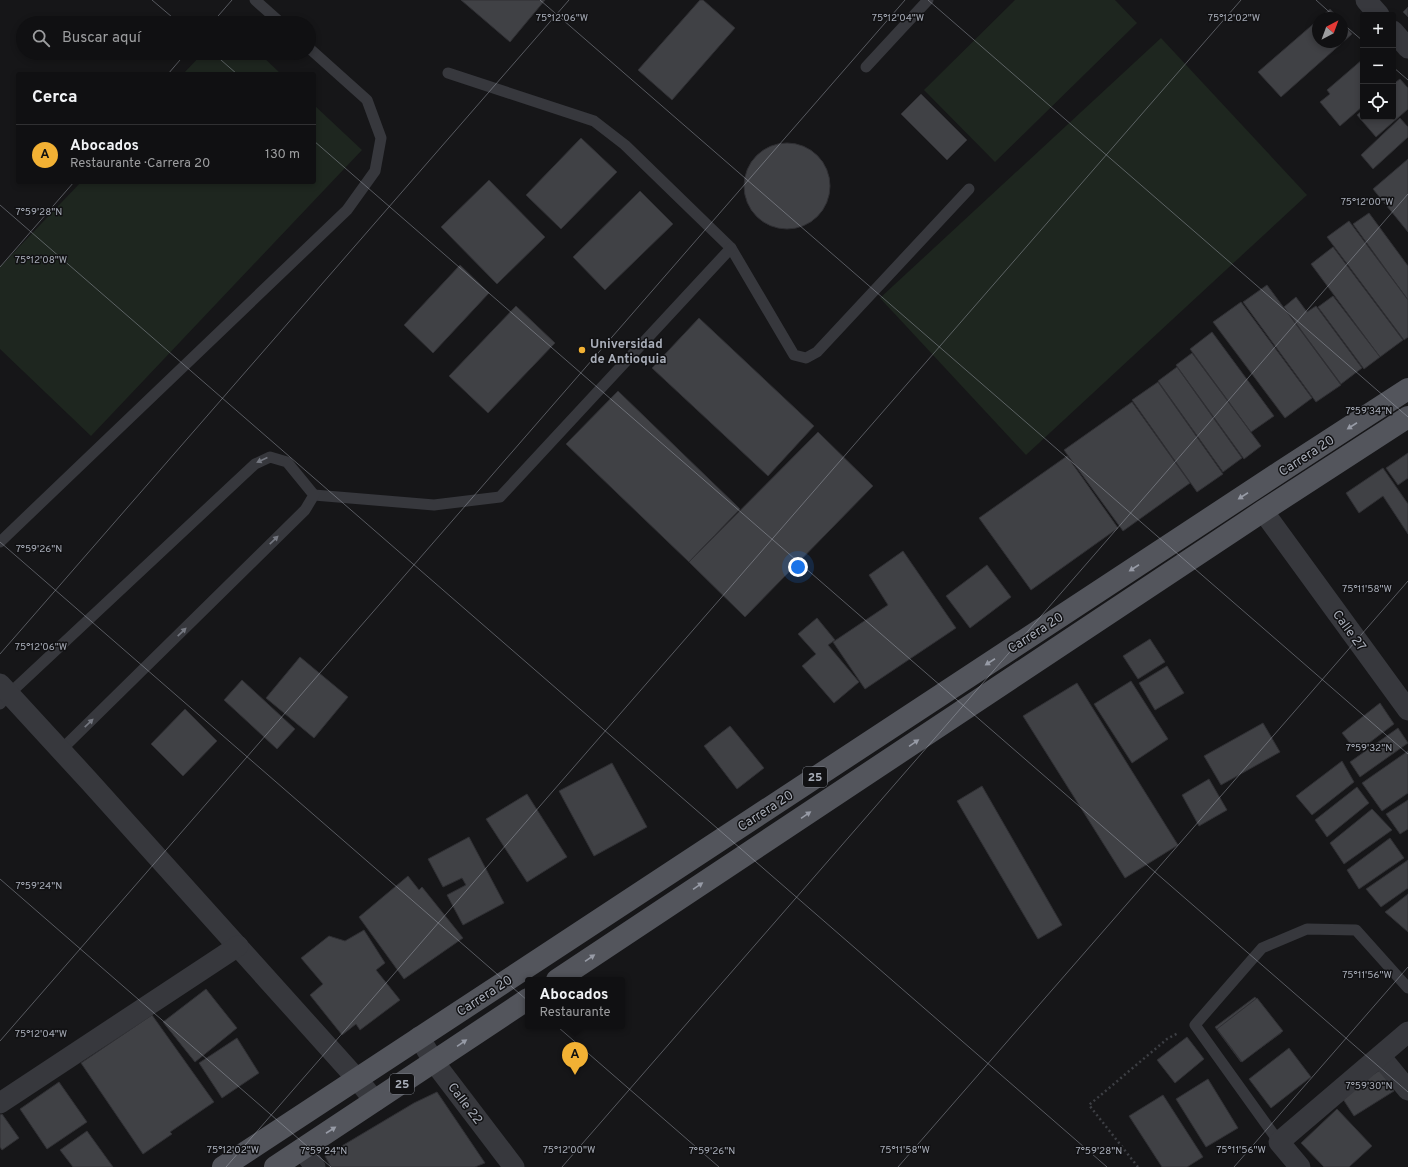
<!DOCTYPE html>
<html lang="es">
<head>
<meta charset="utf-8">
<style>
	body { margin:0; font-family:Overpass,sans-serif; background:#1e1e20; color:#f1f3f6 }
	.controls { position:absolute; right:12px; top:12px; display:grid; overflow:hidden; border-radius:4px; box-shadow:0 2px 6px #0003 }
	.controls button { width:36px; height:36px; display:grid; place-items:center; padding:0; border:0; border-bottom:1px solid #303032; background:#101012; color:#f1f3f6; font:20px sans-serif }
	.compass { position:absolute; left:1312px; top:12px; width:36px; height:36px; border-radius:50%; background:#101012; box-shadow:0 2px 6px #0003; rotate:41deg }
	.you { position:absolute; left:798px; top:567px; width:14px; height:14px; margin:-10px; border:3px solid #fff; border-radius:50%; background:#1a73e8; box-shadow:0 0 0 6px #1a73e833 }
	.badge { display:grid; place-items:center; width:26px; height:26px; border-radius:50%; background:#f2b134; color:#111; font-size:13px; font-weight:700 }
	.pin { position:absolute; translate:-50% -33px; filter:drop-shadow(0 1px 2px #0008) }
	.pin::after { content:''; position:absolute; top:21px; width:14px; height:12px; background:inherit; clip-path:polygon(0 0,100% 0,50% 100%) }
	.popup { position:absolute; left:525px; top:977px; width:100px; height:52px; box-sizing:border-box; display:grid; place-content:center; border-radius:4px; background:#101012; filter:drop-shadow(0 1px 3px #0005); font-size:13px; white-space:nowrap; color:#9c9d9f }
	.popup b { font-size:15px; color:#f1f3f6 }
	.popup::after { content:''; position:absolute; left:50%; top:100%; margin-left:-8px; border:8px solid transparent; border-top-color:#101012 }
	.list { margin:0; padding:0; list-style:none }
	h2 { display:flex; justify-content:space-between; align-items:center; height:52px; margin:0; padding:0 16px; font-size:17px }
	h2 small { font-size:13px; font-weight:400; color:#9c9d9f }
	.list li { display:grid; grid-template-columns:26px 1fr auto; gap:12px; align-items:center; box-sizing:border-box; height:60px; padding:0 16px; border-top:1px solid #303032 }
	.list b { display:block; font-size:15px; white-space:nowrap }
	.list p { margin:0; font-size:13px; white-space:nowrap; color:#9c9d9f }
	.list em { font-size:13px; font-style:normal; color:#9c9d9f }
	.icon { flex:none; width:22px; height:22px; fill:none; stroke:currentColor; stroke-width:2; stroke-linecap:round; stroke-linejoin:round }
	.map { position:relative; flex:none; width:1408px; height:1167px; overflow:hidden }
	.search { position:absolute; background:#101012; box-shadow:0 2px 6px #0003; left:16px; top:16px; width:300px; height:44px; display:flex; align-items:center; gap:10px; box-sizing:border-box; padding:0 14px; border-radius:22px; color:#9c9d9f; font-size:15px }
	.panel { position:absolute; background:#101012; box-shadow:0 2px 6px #0003; left:16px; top:72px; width:300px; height:112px; border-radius:4px }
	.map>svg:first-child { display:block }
	.green { fill:#1e261f }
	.building { fill:#404145; stroke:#303034 }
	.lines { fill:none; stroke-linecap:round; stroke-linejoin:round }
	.path { stroke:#3d3f44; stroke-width:2.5; stroke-dasharray:2 3; stroke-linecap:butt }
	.lane { stroke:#37383d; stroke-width:11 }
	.street { stroke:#37383d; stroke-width:21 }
	.primary { stroke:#53555c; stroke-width:22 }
	.oneway { fill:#979ba6 }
	.oneway2 { fill:#757881 }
	.ticks { fill:none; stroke:#a8adb8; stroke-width:1; stroke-opacity:0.45 }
	.poi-dot { fill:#f2b134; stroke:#111113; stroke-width:1.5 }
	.labels { text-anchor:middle; stroke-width:3; stroke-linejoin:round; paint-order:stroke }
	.shield { fill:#111113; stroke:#7b7e86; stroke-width:1 }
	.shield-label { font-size:12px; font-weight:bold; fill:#a8adb8 }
	.poi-label { font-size:13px; font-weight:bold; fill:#a8adb8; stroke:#111113; text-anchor:start }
	.street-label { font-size:13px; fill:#a8adb8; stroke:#111113 }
	.ticks-label { font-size:10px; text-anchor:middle; fill:#a8adb8; stroke:#111113; stroke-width:3; stroke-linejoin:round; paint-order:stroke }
</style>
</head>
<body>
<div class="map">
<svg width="1408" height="1167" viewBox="0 0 1408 1167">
	<rect width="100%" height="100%" fill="#161618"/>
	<g class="green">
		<polygon points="1015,0 1115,0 1137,23 995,162 924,90"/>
		<polygon points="1161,38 1307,195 1026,455 880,298"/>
		<polygon points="203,53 259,53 281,74 183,74"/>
		<polygon points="314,105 362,150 91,436 0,349 0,267 81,182 314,182"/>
	</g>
	<g class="building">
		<polygon points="461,0 545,0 510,42"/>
		<polygon points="700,0 703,0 735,28 672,100 638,70"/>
		<polygon points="1408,7 1408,17 1403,12"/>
		<polygon points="1330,9 1338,18 1320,18"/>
		<polygon points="1318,20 1318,42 1342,42 1342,22 1352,34 1281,97 1258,72"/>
		<polygon points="1363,59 1363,106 1340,126 1320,102 1330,94 1327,90"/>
		<polygon points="1400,79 1408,88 1408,109 1376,137 1357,115 1363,110 1363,117 1393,117 1393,84"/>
		<polygon points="921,94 967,140 947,160 901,114"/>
		<polygon points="1400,118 1408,127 1408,137 1373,169 1361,155"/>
		<polygon points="581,138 617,172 561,229 526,195"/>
		<circle cx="787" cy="186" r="43"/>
		<polygon points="1408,159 1408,232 1373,189"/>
		<polygon points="489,180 545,237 497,284 441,227"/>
		<polygon points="640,191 673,224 605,290 573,257"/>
		<polygon points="1369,213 1408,266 1408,300 1353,224"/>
		<polygon points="1349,221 1408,300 1408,337 1404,340 1327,237"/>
		<polygon points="1333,247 1403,340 1380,357 1311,264"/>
		<polygon points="460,265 489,293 433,353 404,325"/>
		<polygon points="1267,285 1341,385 1316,402 1243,302"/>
		<polygon points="1333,296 1380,357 1364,369 1318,307"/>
		<polygon points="1296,297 1307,312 1316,306 1362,368 1341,384 1284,307"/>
		<polygon points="1241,302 1312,398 1285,418 1213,322"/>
		<polygon points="516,306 555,343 488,413 449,376"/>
		<polygon points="699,318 814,426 768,476 652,368"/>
		<polygon points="1212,332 1274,416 1251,432 1190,349"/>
		<polygon points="1192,353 1261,446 1244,459 1176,365"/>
		<polygon points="1177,367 1242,458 1223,472 1158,381"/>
		<polygon points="1158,382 1223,474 1197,492 1132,400"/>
		<polygon points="618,391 740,509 689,562 566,444"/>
		<polygon points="1132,402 1190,483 1123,531 1064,450"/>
		<polygon points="818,432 873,486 745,617 689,562"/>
		<polygon points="1408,453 1408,478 1398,485 1386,468"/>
		<polygon points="1067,456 1118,528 1031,590 979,518"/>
		<polygon points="1383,468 1408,504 1408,534 1383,496 1359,513 1346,493"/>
		<polygon points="903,551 956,628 865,689 833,642 888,605 869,575"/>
		<polygon points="987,565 1011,597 970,628 946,596"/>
		<polygon points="817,618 835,640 828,645 859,682 834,703 802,666 816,654 798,634"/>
		<polygon points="1150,639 1165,662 1138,679 1123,656"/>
		<polygon points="300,657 348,697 314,738 266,698"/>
		<polygon points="1167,666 1184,693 1155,710 1139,683"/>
		<polygon points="242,680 295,729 277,749 224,700"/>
		<polygon points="1131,681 1168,739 1132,763 1094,704"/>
		<polygon points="1077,683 1178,845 1125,878 1023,716"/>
		<polygon points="1380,703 1394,724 1357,752 1342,733"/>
		<polygon points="185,709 217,741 183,776 151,744"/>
		<polygon points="1263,723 1280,752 1221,785 1204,756"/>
		<polygon points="730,726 764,768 737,789 704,746"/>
		<polygon points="1398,728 1408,743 1360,777 1350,762"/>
		<polygon points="1408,751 1408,793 1382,811 1362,783"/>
		<polygon points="1342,761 1354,782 1312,815 1296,796"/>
		<polygon points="612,763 647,827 594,856 559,791"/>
		<polygon points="1209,779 1227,810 1199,826 1182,795"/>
		<polygon points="982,786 1062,925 1038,939 957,801"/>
		<polygon points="1357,787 1369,803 1327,837 1315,820"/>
		<polygon points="527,794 567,857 527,882 486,819"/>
		<polygon points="1408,800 1408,829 1400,834 1386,814"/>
		<polygon points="1372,809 1392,830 1344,864 1330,843"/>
		<polygon points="469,837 504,903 463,925 447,895 466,885 462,878 443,887 428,859"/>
		<polygon points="1390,838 1404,858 1359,889 1347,870"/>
		<polygon points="1408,860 1408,888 1381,907 1366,889"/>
		<polygon points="408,876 419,890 422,887 463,938 404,979 359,917"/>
		<polygon points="1408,894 1408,932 1385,912"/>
		<polygon points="364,930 385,963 376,970 400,1000 360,1030 356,1024 342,1035 310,995 323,984 301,958 329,936 345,941"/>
		<polygon points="206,989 237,1028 195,1062 163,1022"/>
		<polygon points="1255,997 1281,1033 1241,1062 1215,1027"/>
		<polygon points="1257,998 1283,1031 1242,1062 1217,1029"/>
		<polygon points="152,1015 214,1102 170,1132 172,1134 143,1154 81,1063"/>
		<polygon points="1187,1037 1204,1059 1175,1083 1157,1060"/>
		<polygon points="237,1038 259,1073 222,1098 199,1063"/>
		<polygon points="1289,1048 1311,1077 1271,1108 1249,1079"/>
		<polygon points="1380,1070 1394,1091 1354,1116 1341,1096"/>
		<polygon points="1208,1079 1238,1128 1206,1147 1176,1099"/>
		<polygon points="59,1082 87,1122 47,1149 20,1109"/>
		<polygon points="437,1092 485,1163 475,1167 331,1167 325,1156 414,1103"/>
		<polygon points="1163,1095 1203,1157 1187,1167 1162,1167 1129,1116"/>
		<polygon points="1337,1109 1372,1146 1349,1167 1324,1167 1301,1143"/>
		<polygon points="2,1114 19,1138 2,1150 0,1147 0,1115"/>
		<polygon points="87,1131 113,1167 73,1167 60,1150"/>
	</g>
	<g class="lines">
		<polyline class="path" points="1138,1167 1089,1105 1167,1039 1178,1033"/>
		<g class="lane">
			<polyline points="255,0 281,23"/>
			<polyline points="866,67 928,0"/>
			<polyline points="448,73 594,121 625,145 731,248 794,355 806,358 817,352 969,189"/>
			<polyline points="314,495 434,505 500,497 731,248"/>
			<polyline points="0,542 347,210 375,171 381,138 367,100 309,48"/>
			<polyline points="0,704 9,694 255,464 270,457 287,462 314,495 305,510 61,750"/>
			<polyline points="1279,1142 1195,1025 1262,948 1307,929 1356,930 1408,988"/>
		</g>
		<g class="street">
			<polyline points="1366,0 1379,15"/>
			<polyline points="1393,31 1408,48"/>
			<polyline points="1263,511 1408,710"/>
			<polyline points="0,684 90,782 357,1079 375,1101"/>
			<polyline points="419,1037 434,1062 514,1167"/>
			<polyline points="1380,1056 1408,1090"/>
			<polyline points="0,1103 238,946"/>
			<polyline points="302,1149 315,1167"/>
			<polyline points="1300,1167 1279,1142 1408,1032"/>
		</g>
		<g class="primary">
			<polyline points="557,980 1263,511 1408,417"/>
			<polyline points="223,1167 1280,472 1408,389"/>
			<polyline points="275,1167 528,999"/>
		</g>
	</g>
	<defs><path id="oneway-solid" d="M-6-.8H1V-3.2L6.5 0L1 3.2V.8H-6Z"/></defs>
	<g class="oneway">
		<use href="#oneway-solid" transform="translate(1352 426) rotate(147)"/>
		<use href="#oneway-solid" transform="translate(1243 496) rotate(147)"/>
		<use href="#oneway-solid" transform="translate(1134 568) rotate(147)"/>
		<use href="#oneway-solid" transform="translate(990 662) rotate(147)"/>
		<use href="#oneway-solid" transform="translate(914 743) rotate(-34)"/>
		<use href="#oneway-solid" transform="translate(806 815) rotate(-34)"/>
		<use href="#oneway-solid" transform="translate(698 886) rotate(-34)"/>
		<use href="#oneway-solid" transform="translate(590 958) rotate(-34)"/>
		<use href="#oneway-solid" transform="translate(462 1043) rotate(-34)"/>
		<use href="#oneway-solid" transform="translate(331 1130) rotate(-33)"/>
	</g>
	<g class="oneway2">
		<use href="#oneway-solid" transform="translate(262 460) rotate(155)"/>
		<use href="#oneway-solid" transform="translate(274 540) rotate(-44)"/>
		<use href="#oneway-solid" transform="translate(182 632) rotate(-44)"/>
		<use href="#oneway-solid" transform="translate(89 723) rotate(-44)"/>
	</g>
	<path class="ticks" d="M 152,0 L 179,23M 540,0 L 1408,754M 928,0 L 1408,417M 1316,0 L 1336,18M 212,23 L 232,0M 1342,23 L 1363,41M 213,53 L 237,74M 1393,67 L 1408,80M 168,74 L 186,53M 314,141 L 1408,1092M 0,205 L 1107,1167M 0,267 L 74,182M 0,542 L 719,1167M 0,654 L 569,0M 0,879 L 331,1167M 0,1041 L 905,0M 226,1167 L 1241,0M 562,1167 L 1408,194M 898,1167 L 1408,581M 1234,1167 L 1408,967"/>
	<circle class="poi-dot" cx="582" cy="350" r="4"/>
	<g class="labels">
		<g class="shield">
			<rect x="803" y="767" width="24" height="20" rx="3"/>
			<rect x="390" y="1074" width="24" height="20" rx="3"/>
		</g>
		<g class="shield-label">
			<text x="815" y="781">25</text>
			<text x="402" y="1088">25</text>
		</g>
		<g class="poi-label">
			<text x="590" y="348">Universidad<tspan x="590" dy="15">de Antioquia</tspan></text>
		</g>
		<g class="street-label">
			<text transform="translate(1306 455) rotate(-33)" y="5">Carrera 20</text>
			<text transform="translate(1350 630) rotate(54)" y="5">Calle 27</text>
			<text transform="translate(1035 632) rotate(-33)" y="5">Carrera 20</text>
			<text transform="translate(765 810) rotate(-33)" y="5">Carrera 20</text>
			<text transform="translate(484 995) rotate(-33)" y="5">Carrera 20</text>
			<text transform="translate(466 1103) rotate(53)" y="5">Calle 22</text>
		</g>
	</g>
	<g class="ticks-label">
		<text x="562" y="21">75°12'06"W</text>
		<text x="898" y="21">75°12'04"W</text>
		<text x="1234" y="21">75°12'02"W</text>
		<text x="1367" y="205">75°12'00"W</text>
		<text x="39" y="215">7°59'28"N</text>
		<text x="41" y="263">75°12'08"W</text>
		<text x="1369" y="414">7°59'34"N</text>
		<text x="39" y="552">7°59'26"N</text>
		<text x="1367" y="592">75°11'58"W</text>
		<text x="41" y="650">75°12'06"W</text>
		<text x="1369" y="751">7°59'32"N</text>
		<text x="39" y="889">7°59'24"N</text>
		<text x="1367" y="978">75°11'56"W</text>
		<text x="41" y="1037">75°12'04"W</text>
		<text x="1369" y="1089">7°59'30"N</text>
		<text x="233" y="1153">75°12'02"W</text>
		<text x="569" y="1153">75°12'00"W</text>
		<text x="905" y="1153">75°11'58"W</text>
		<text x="1241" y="1153">75°11'56"W</text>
		<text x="324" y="1154">7°59'24"N</text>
		<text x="712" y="1154">7°59'26"N</text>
		<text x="1099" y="1154">7°59'28"N</text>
	</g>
</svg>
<div class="controls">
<button>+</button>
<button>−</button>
<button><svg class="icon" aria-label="locate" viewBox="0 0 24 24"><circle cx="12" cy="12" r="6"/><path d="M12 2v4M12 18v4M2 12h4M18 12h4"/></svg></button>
</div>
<svg class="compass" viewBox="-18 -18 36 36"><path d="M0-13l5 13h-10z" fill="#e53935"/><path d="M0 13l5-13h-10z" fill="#9c9d9f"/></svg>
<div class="you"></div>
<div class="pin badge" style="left:575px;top:1075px">A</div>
<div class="popup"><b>Abocados</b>Restaurante</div>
<div class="search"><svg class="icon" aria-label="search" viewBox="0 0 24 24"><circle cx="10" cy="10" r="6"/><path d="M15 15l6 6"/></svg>Buscar aquí</div>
<section class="panel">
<h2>Cerca<small></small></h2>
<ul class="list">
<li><span class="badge">A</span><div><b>Abocados</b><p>Restaurante · Carrera 20</p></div><em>130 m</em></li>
</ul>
</section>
</div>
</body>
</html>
